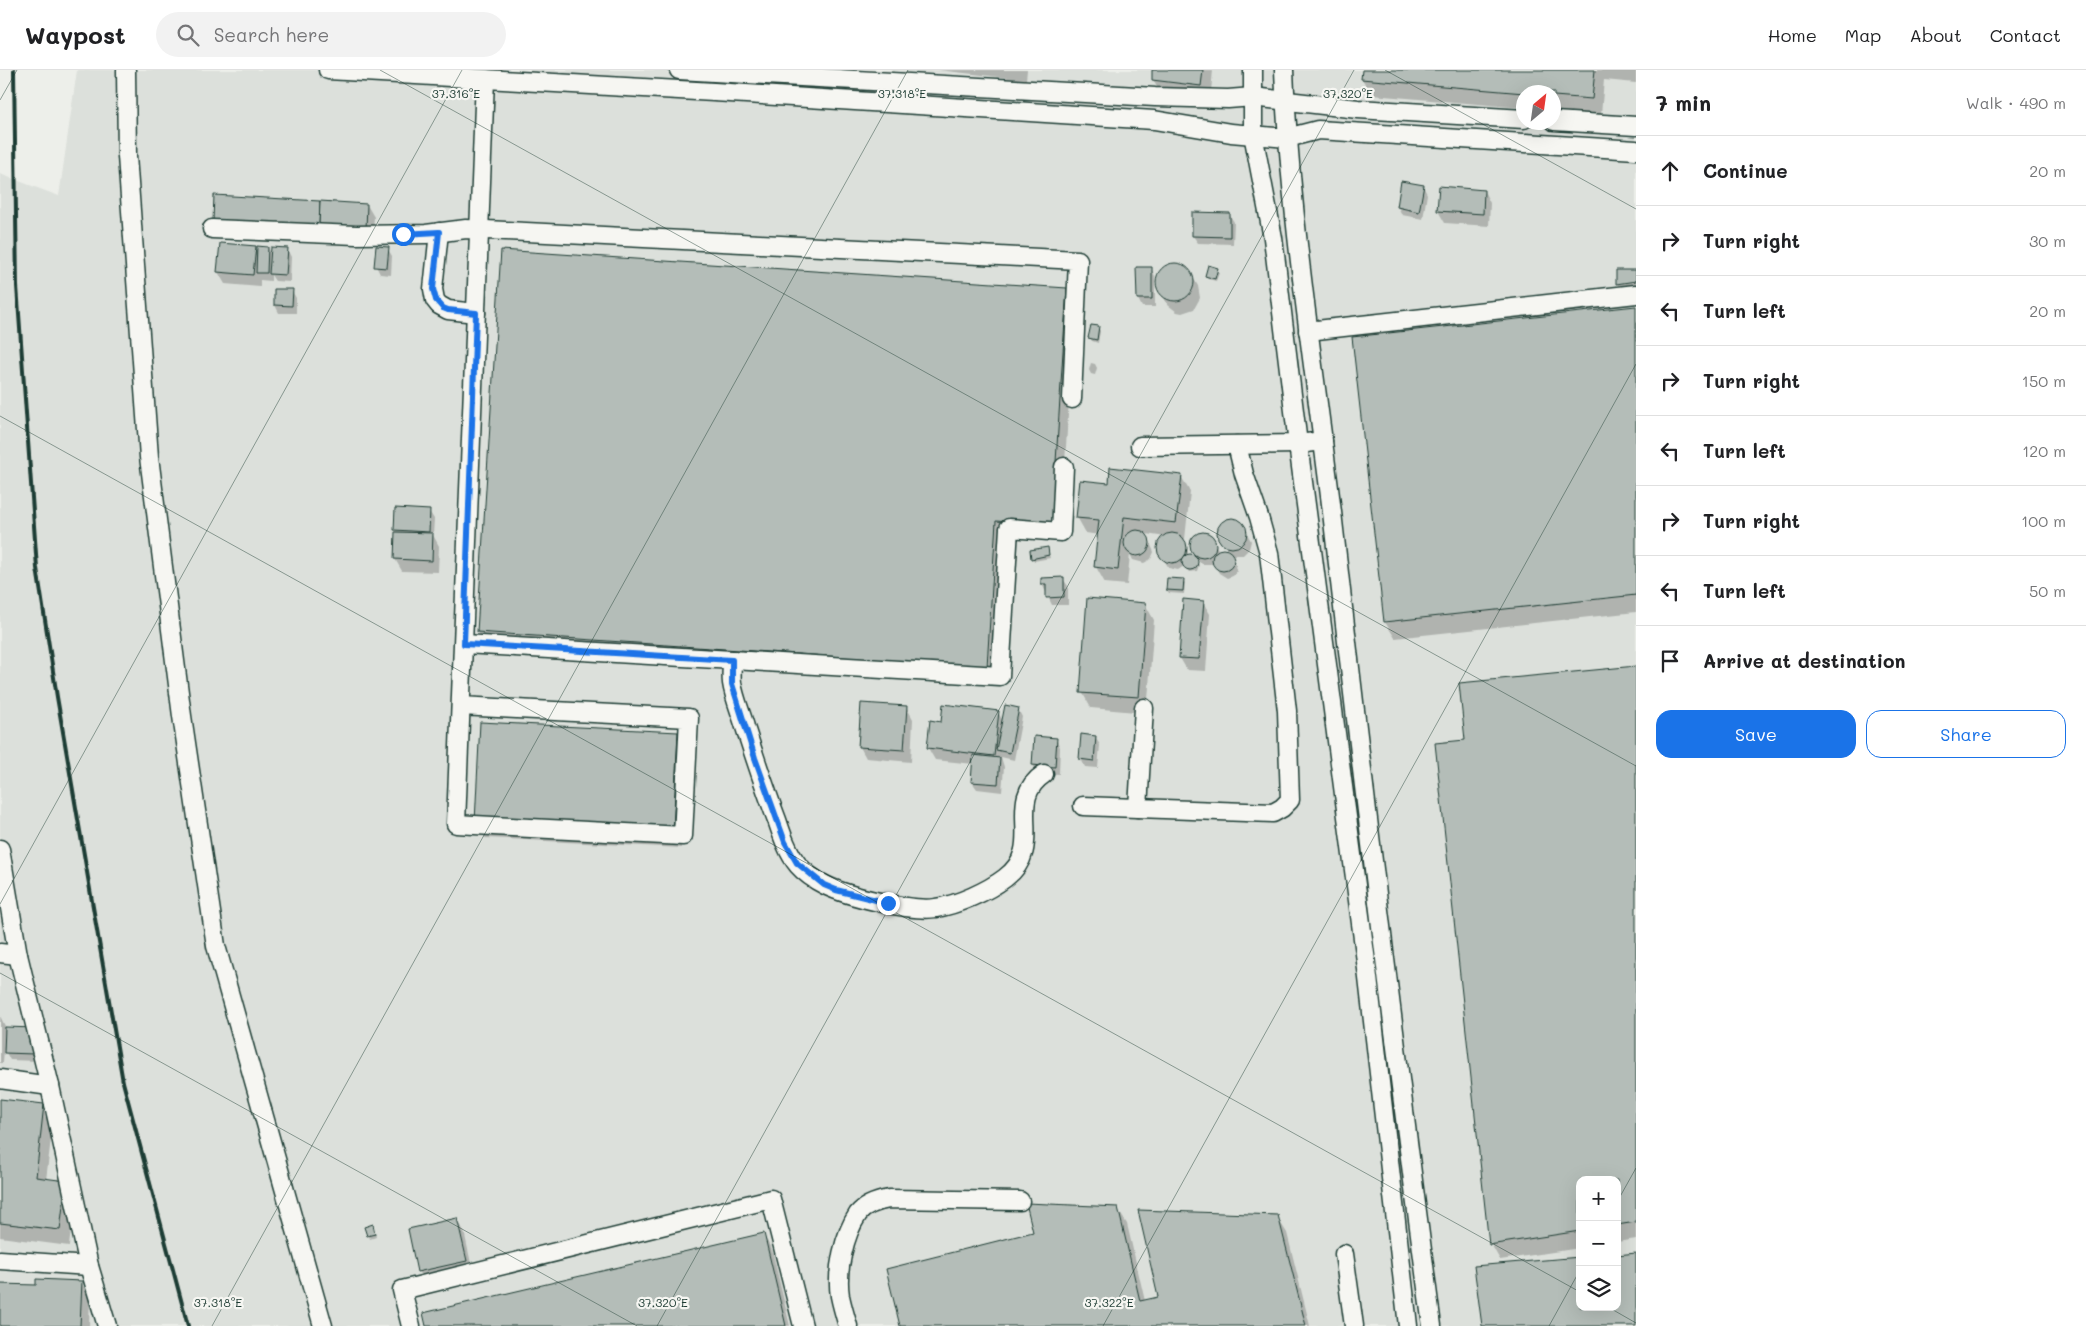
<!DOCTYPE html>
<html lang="en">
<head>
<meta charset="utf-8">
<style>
	body { margin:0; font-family:Mali,sans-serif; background:#f2f2f2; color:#202124 }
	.controls { position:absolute; right:15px; bottom:15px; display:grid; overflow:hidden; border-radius:10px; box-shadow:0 5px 20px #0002 }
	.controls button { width:45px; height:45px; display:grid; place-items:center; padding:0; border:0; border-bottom:1px solid #e0e0e0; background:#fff; color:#202124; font:25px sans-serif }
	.compass { position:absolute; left:1516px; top:15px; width:45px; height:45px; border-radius:50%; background:#fff; box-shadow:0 5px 20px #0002; rotate:29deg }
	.stop { position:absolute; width:15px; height:15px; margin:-11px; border:4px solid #1a73e8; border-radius:50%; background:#fff }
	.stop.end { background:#1a73e8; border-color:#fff; box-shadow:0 1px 5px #0008 }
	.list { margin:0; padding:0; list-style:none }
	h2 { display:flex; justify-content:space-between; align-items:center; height:65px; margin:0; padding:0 20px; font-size:21px }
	h2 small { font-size:16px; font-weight:400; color:#757577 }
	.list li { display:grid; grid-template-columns:32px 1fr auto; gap:15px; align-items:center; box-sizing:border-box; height:70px; padding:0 20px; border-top:1px solid #e0e0e0 }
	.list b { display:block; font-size:19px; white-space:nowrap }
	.list em { font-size:16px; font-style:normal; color:#757577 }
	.actions { display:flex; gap:10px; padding:15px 20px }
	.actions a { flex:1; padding:11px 0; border:1px solid #1a73e8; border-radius:15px; text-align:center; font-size:18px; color:#1a73e8 }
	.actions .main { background:#1a73e8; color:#fff }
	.icon { flex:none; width:28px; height:28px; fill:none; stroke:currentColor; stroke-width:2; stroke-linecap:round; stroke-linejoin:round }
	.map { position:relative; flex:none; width:1636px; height:1256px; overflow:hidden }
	header { display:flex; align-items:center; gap:30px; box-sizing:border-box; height:70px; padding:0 25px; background:#fff; border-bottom:1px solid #e0e0e0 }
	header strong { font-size:24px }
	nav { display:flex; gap:28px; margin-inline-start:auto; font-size:18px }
	.search { width:350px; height:45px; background:#f2f2f2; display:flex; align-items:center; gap:12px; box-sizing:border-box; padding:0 18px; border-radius:28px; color:#757577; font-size:19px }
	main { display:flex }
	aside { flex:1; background:#fff }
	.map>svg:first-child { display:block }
	.built { fill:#dce0db; fill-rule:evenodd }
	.shadow { fill:#0003 }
	.building { fill:#b4bdb8; stroke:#1f3d34 }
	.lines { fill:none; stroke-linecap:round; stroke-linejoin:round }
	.minor-casing { stroke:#1f3d34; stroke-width:21 }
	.minor { stroke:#f6f6f2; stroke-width:18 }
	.rail { stroke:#1f3d34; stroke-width:4 }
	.route { stroke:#1a73e8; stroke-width:6 }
	.ticks { fill:none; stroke:#1f3d34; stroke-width:1; stroke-opacity:0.45 }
	.ticks-label { font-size:12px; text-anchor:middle; fill:#1f3d34; stroke:#f6f6f2; stroke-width:4.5; stroke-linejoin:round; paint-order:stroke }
</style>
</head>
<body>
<header>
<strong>Waypost</strong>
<div class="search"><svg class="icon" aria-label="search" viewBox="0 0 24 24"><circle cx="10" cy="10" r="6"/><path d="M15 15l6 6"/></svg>Search here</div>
<nav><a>Home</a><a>Map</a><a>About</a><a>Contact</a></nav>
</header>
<main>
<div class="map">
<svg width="1636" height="1256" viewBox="0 0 1636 1256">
	<rect width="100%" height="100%" fill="#edefea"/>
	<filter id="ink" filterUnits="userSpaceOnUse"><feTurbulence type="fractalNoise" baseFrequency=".02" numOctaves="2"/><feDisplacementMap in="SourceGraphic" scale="10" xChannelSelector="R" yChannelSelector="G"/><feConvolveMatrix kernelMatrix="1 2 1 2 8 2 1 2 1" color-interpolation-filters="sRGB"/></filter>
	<g filter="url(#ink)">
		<path class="built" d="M 77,0 L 1636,0 L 1636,1256 L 0,1256 L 0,104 L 59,126 ZM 1524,22 L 1554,22 L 1554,52 L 1524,52 ZM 1580,1110 L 1617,1110 L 1617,1237 L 1580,1237 Z"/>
		<g class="shadow">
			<polygon points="938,0 1027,0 1026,10"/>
			<polygon points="1154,0 1213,0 1210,32 1162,26 1153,10"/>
			<polygon points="1363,0 1636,0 1636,13 1604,10 1601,45 1554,41 1554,22 1524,22 1524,38 1372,25 1362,9"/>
			<polygon points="1402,112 1423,116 1427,124 1423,149 1402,145 1398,137"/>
			<polygon points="1484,121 1490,133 1489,156 1445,153 1438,141"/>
			<polygon points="367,135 374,147 372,171 221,162"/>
			<polygon points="1229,144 1234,152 1233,174 1198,173 1193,166"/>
			<polygon points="255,178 258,183 268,178 272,185 287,179 291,187 290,212 275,211 271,205 271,211 260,210 260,217 225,214 218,202"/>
			<polygon points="388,179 392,186 391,205 380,204 376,196"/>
			<polygon points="502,181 1066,219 1075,235 1060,471 1005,467 995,612 487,578 478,562"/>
			<polygon points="1170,195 1182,195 1191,204 1198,216 1200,228 1194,239 1182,243 1177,242 1168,235 1161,223 1158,217 1158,206 1165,197"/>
			<polygon points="1151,198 1155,206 1155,237 1142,237 1138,229"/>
			<polygon points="1217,199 1219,203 1216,211 1208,209 1206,205"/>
			<polygon points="1636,202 1636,219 1621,221 1617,213"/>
			<polygon points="292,221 296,228 296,243 279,243 275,235"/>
			<polygon points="1636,237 1636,542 1395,568 1385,552 1353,268"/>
			<polygon points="1098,257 1100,261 1098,273 1092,271 1090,268"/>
			<polygon points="1091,293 1095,294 1097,298 1095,305 1091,304 1089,300"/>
			<polygon points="1181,406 1190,422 1185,469 1180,468 1188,480 1188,485 1192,486 1199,495 1197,501 1189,502 1184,496 1178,500 1169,498 1159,482 1159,473 1166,467 1146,464 1154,482 1151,489 1144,493 1133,490 1130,484 1127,515 1105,513 1096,497 1099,465 1086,463 1077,447 1110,415"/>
			<polygon points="429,441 434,449 433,465 439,476 438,502 402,501 395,489 397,463 395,460"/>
			<polygon points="1230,450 1242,454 1251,471 1249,479 1243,485 1234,485 1230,483 1219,467 1220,458 1226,451"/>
			<polygon points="1208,465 1213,470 1219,481 1224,481 1231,486 1236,495 1237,501 1233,506 1227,508 1219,503 1214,494 1202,494 1197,488 1193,479 1192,472 1197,466"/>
			<polygon points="1047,478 1050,488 1034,491 1033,488"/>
			<polygon points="1042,509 1063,509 1068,516 1068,535 1052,535 1042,514"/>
			<polygon points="1183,510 1185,513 1184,524 1169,523 1167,520"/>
			<polygon points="1203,532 1210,544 1206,601 1187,600 1180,588"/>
			<polygon points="1145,534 1154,550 1147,643 1091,638 1082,622"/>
			<polygon points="1636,598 1636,1169 1617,1172 1617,1110 1580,1110 1580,1178 1500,1190 1491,1174 1467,671"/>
			<polygon points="907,638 913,649 911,692 866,688 860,677"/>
			<polygon points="1018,639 1022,647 1014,690 1001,687 1004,697 1002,722 977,719 972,712 974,694 935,690 928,678 942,653 998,642 1003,651"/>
			<polygon points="677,663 686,679 681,778 485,768 476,752"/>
			<polygon points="1095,667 1100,675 1098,698 1085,697 1081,689"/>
			<polygon points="1056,669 1060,677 1059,704 1038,703 1033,695"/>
			<polygon points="0,946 6,958 34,959 37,991 10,990 4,979 3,993 0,993"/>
			<polygon points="0,1030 43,1036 53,1052 46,1110 75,1128 69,1176 0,1167"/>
			<polygon points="1117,1138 1127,1154 1145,1231 1159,1228 1277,1147 1287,1163 1310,1256 901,1256 1035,1163"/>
			<polygon points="457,1149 464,1161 473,1203 425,1213 418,1201"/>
			<polygon points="366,1158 374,1159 376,1167 370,1169"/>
			<polygon points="763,1164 772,1180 790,1256 427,1256"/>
			<polygon points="81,1212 90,1228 89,1256 0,1256 0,1215 37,1216"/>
		</g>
		<g class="building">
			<polygon points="1152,0 1203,0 1201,16 1152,10"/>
			<polygon points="1362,0 1595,0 1592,29 1554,26 1554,22 1524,23 1361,9"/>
			<polygon points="1401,111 1424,115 1419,142 1397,137"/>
			<polygon points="1439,116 1484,120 1483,144 1437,141"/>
			<polygon points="214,125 320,131 319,157 213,151"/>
			<polygon points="320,131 367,134 366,159 319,157"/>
			<polygon points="1192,142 1230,143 1230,167 1192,166"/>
			<polygon points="220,173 256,176 253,205 217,202"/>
			<polygon points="257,176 268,177 267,203 256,203"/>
			<polygon points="376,176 389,177 387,198 374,197"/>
			<polygon points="271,177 288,178 286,205 269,204"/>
			<polygon points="501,180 1067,218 1052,455 996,451 987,597 477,562"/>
			<circle cx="1175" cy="212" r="19"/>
			<polygon points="1208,195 1218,198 1215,209 1205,206"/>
			<polygon points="1136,197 1152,197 1152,229 1137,229"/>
			<polygon points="1616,200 1636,200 1636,211 1616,214"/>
			<polygon points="274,219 293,219 292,236 274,235"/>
			<polygon points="1636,236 1636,525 1384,552 1352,267"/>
			<polygon points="1091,255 1099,256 1097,270 1088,268"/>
			<polygon points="1110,397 1182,405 1176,453 1124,447 1118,500 1094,497 1099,450 1076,448 1080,410 1109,413"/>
			<polygon points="395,438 430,440 429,462 394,460"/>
			<circle cx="1232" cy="463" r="15"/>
			<circle cx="1137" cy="473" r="13"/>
			<polygon points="395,462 433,463 432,491 394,489"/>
			<circle cx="1203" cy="475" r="13"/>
			<circle cx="1172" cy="478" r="15"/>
			<polygon points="1048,477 1049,485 1031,489 1030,480"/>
			<circle cx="1223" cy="490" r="11"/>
			<circle cx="1190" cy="492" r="8"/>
			<polygon points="1064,507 1064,527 1046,528 1046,514 1041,514 1041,508"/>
			<polygon points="1167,508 1184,509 1183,521 1166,520"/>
			<polygon points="1087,528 1146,533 1139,627 1080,623"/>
			<polygon points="1183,529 1204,531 1199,589 1179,588"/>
			<polygon points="1636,596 1636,1152 1617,1155 1617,1110 1580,1110 1580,1161 1489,1175 1435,673 1465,670 1459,613"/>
			<polygon points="861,633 907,636 904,680 858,677"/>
			<polygon points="943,634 999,641 994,686 927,678 930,650 941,652"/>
			<polygon points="1005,635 1019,638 1010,683 996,680"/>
			<polygon points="480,652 678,662 673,762 475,752"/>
			<polygon points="1081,664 1096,666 1094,691 1079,689"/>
			<polygon points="1034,666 1057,668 1055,697 1032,695"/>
			<polygon points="973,685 1000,688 998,714 971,712"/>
			<polygon points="5,957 35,958 34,984 4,983"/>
			<polygon points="0,1029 44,1034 36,1107 66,1111 60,1160 0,1153"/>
			<polygon points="1026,1133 1118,1137 1140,1231 1158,1227 1138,1140 1278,1145 1306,1256 900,1256 886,1199 1033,1162"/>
			<polygon points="457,1148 467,1191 417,1202 408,1159"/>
			<polygon points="373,1154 375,1164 367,1166 364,1157"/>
			<polygon points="764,1163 786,1256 426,1256 423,1243"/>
			<polygon points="1636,1183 1636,1256 1482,1256 1474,1196 1580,1187 1580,1237 1617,1237 1617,1185"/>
			<polygon points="36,1209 82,1211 80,1256 0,1256 0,1214 36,1215"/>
		</g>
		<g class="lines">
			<g class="minor-casing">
				<g id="minor">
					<polyline points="126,0 127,86 149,387 182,646 216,876 323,1256"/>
					<polyline points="328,0 714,22 1154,50 1231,63 1287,68 1318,60 1636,80"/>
					<polyline points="679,0 1155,27 1228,29 1253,27 1358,39 1524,49"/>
					<polyline points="1253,0 1253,64 1273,168 1298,374 1367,899 1408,1256"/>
					<path d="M 1284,0 C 1290,148 1314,295 1332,442 C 1363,714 1396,985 1432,1256"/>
					<polyline points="1554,51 1636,56"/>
					<polyline points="212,159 356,165 426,164 466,159 1078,190 1072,329"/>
					<polyline points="439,162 433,219 435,230 439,235 448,240 476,243"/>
					<polyline points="1308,261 1636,224"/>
					<polyline points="1140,376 1298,374 1323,371"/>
					<polyline points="464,574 1000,606 1009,458 1061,462 1064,397"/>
					<path d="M 732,590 C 732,598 731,606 732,613 C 734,627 741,643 745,657 C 755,688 765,719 777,750 C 782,765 788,783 798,795 C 805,803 815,810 825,815 C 847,826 912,842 936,838 C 957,835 988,821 1005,808 C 1048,776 1003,731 1044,704"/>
					<polyline points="461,636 689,648 683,766 456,754 485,9"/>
					<polyline points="1083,736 1273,743 1282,738 1290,730 1287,641 1269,483 1259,447 1244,404 1237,375"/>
					<polyline points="1138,738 1144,638"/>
					<polyline points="0,779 18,885 50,1016 89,1196 107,1256"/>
					<polyline points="0,883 18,885"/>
					<polyline points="0,1009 50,1016"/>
					<polyline points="1344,1184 1354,1256"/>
					<polyline points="0,1190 89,1196"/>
					<polyline points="411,1256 402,1220 771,1129 803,1256"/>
					<path d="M 848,1256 C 845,1246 842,1236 840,1226 C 836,1201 844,1165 858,1144 C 865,1135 878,1131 889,1129 L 1020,1131"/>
				</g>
			</g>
			<use href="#minor" class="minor"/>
			<polyline class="rail" points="14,0 17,216 37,498 57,627 123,1012 188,1256"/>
		</g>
	</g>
	<g class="lines" filter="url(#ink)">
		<polyline class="route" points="403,164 439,162 433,219 436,230 443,238 448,240 476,243 464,574 732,590 732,614 755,688 785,772 797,793 824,815 836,820 888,833"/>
	</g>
	<path class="ticks" d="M 380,0 L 1636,696M 1385,0 L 1636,139M 0,30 L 17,0M 0,346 L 1580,1222M 0,834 L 462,0M 0,903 L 637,1256M 1617,1132 L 1636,1098M 1608,1237 L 1636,1253M 212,1256 L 908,0M 657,1256 L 1354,0M 1103,1256 L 1636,294M 1549,1256 L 1580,1200"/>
	<g class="ticks-label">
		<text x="456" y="28">37.316°E</text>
		<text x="902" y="28">37.318°E</text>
		<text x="1348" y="28">37.320°E</text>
		<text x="218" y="1237">37.318°E</text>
		<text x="663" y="1237">37.320°E</text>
		<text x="1109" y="1237">37.322°E</text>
	</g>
</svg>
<div class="controls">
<button>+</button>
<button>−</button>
<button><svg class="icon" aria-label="layers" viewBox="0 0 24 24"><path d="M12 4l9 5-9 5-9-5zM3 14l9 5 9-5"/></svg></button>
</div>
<svg class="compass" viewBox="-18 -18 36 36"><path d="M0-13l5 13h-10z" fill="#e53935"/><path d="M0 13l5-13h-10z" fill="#757577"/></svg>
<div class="stop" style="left:403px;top:164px"></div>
<div class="stop end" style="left:888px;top:833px"></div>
</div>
<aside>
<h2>7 min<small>Walk · 490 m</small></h2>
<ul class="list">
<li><svg class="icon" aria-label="ahead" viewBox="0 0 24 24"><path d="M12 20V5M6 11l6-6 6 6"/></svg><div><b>Continue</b></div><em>20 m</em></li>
<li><svg class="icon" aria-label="right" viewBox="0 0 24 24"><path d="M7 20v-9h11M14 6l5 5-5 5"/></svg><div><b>Turn right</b></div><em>30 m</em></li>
<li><svg class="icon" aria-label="left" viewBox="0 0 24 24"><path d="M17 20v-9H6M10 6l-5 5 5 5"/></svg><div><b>Turn left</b></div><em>20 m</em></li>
<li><svg class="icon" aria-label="right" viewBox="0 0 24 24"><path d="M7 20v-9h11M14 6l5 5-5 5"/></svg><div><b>Turn right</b></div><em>150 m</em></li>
<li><svg class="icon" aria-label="left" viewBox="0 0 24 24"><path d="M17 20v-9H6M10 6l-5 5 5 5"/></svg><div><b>Turn left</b></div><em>120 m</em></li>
<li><svg class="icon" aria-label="right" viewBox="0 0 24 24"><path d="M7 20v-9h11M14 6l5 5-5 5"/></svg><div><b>Turn right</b></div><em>100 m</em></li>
<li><svg class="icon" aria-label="left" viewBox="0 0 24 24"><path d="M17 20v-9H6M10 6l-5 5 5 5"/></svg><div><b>Turn left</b></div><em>50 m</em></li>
<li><svg class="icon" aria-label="arrive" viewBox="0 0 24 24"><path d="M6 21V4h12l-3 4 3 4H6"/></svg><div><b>Arrive at destination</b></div></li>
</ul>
<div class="actions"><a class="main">Save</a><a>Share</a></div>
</aside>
</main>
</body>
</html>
